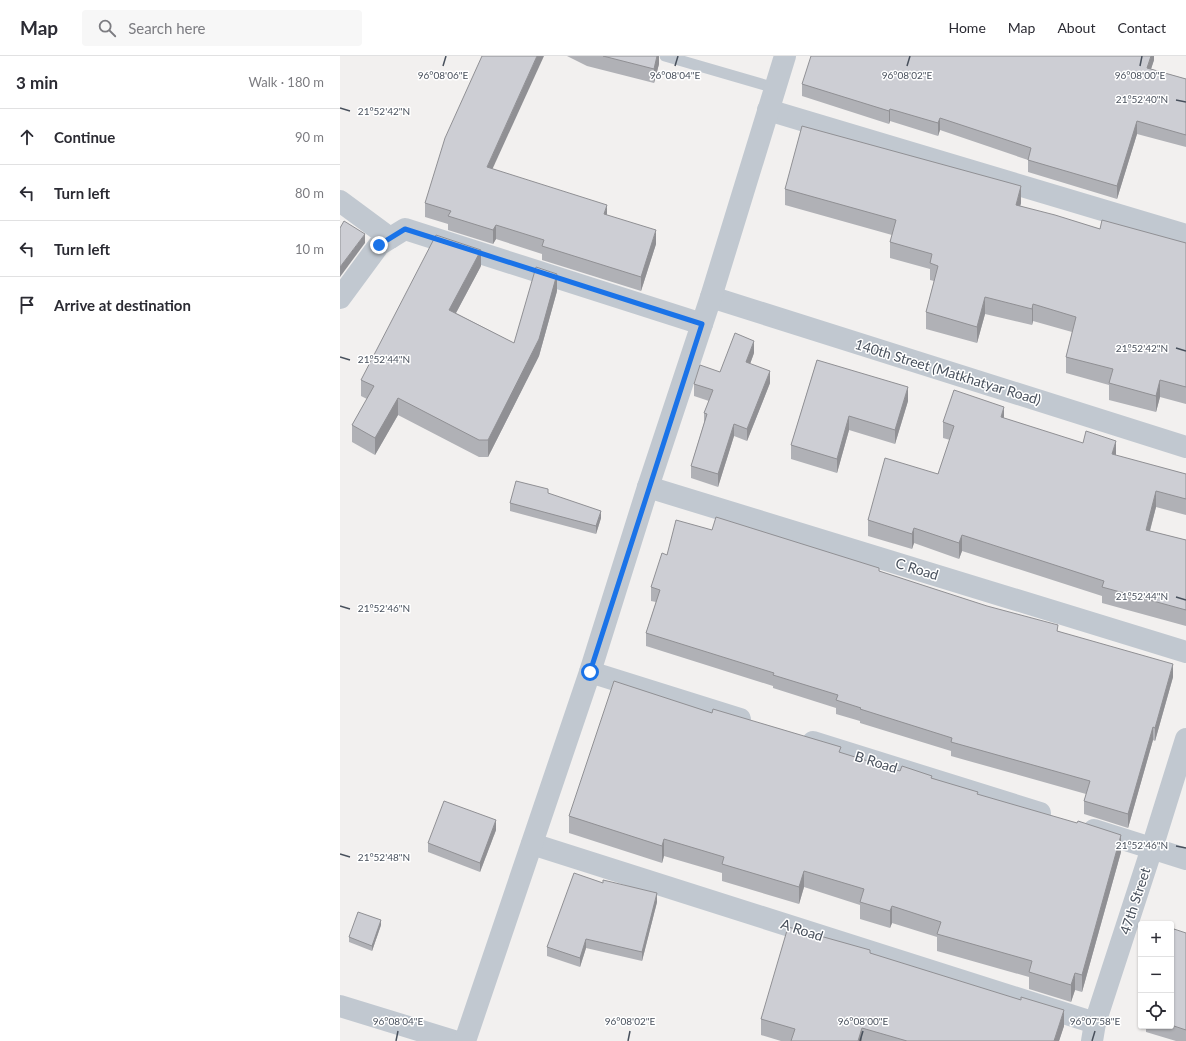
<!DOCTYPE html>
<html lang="en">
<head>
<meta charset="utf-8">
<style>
	body { margin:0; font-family:Lato,sans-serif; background:#f7f7f7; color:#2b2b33 }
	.controls { position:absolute; right:12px; bottom:12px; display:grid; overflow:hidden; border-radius:4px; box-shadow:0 1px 3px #0004 }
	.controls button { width:36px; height:36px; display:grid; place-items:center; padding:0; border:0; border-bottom:1px solid #e1e1e2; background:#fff; color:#2b2b33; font:20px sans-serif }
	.stop { position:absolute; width:12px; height:12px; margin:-9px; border:3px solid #1a73e8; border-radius:50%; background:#fff }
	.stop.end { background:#1a73e8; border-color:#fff; box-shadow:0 1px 4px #0008 }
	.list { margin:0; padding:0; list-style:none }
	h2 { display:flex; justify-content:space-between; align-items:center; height:52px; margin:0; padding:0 16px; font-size:17px }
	h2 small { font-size:13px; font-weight:400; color:#7c7c81 }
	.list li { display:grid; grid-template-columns:26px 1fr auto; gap:12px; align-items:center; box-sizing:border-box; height:56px; padding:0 16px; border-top:1px solid #e1e1e2 }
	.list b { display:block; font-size:15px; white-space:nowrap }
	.list em { font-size:13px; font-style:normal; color:#7c7c81 }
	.icon { flex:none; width:22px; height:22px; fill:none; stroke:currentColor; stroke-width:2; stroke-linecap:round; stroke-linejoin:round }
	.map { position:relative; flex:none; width:846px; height:985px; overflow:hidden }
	header { display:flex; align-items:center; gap:24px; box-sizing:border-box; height:56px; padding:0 20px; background:#fff; border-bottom:1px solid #e1e1e2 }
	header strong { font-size:19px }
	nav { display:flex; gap:22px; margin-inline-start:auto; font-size:14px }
	.search { width:280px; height:36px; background:#f7f7f7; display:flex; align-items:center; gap:10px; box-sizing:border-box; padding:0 14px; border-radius:4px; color:#7c7c81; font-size:15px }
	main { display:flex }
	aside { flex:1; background:#fff }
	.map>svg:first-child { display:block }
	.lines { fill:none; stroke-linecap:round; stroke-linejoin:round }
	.lane { stroke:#c1c8d0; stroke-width:11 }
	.street { stroke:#c1c8d0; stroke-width:22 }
	.wall { fill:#b0b1b6 }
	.shaded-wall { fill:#909094 }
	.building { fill:#cdced4; stroke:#909094 }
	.route { stroke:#1a73e8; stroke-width:5 }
	.ticks { fill:none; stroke:#48505c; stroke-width:1.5 }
	.labels { text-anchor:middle; stroke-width:3; stroke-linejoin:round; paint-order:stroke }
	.street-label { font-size:14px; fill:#48505c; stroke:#fff }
	.ticks-label { font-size:10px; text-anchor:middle; fill:#48505c; stroke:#fff; stroke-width:3; stroke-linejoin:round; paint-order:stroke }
</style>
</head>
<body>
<header>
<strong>Map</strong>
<div class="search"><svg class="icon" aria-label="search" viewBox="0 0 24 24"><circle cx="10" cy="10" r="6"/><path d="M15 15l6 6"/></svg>Search here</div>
<nav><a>Home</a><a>Map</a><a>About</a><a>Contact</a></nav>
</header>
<main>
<aside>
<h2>3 min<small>Walk · 180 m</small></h2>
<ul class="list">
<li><svg class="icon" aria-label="ahead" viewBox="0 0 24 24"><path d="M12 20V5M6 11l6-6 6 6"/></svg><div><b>Continue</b></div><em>90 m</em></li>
<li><svg class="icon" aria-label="left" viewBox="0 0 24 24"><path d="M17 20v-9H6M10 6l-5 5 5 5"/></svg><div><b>Turn left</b></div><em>80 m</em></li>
<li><svg class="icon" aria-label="left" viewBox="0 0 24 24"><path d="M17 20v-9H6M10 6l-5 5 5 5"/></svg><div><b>Turn left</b></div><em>10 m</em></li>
<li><svg class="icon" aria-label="arrive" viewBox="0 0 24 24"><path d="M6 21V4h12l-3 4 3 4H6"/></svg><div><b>Arrive at destination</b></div></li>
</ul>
</aside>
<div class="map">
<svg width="846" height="985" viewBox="0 0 846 985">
	<rect width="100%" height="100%" fill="#f2f0ef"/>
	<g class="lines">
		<polyline class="lane" points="325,0 435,32"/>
		<g class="street">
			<polyline points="428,54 846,179"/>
			<polyline points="0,145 50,182"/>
			<polyline points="371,241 846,391"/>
			<polyline points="0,242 39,189 65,173 362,268"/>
			<polyline points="308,431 846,596"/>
			<polyline points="250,616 400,663"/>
			<polyline points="473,686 700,757"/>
			<polyline points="754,774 846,803"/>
			<polyline points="192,788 755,967"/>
			<polyline points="0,950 114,985"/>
			<polyline points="125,985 250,616 308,431 371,241 445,0"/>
			<polyline points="752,985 755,967 812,792 846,683"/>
		</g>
	</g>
	<g class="wall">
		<polygon points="227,0 319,0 319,8 314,27 247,10"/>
		<polygon points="814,0 814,4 811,13 846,23 846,91 797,78 777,143 688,116 688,104 600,74 598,80 550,65 549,68 462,40 462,28"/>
		<polygon points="152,113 267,159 316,188 301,235 202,204 202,198 156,183 153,188 108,174 108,168 85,161 85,147"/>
		<polygon points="445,133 681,147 680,150 760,173 846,187 846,348 820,341 816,356 769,344 769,329 726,317 726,301 732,276 693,265 692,269 645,258 637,287 586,273 586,256 594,225 590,224 590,213 550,202 550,186 552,179 445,149"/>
		<polygon points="141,210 116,257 174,287 217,235 199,300 148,401 139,401 58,359 35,399 12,386 12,369 27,343 21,340 21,324"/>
		<polygon points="414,297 410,308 430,327 407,385 394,380 378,431 351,422 351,410 364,367 364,357 369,345 354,340 354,328 380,316"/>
		<polygon points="477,304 568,345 555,388 509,374 497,417 451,403 451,389"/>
		<polygon points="664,362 776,400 846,418 846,459 816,451 810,475 846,484 846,570 762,547 762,540 622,495 619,503 574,487 572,493 528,480 528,464 598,418 610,384 603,382 603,366"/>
		<polygon points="208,437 261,462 256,478 170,455 170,447"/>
		<polygon points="372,474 539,515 718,575 833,621 815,685 813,684 788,772 744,758 744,745 746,738 611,700 611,695 520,667 520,665 496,658 496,652 433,632 433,630 306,590 306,577 316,546 311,545 311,531 327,499"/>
		<polygon points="372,657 560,715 592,722 638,739 781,796 742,936 735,934 731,946 689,933 689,921 597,895 597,881 552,867 550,872 520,863 520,849 464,831 459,848 382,825 382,817 324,800 322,807 229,777 229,760"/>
		<polygon points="156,774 140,816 88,796 88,787"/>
		<polygon points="317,846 302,905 246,892 240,911 207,900 207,891"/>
		<polygon points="41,869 32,895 9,886 9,881"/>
		<polygon points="846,877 846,985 836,985 806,976 806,970 831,970 831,883"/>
		<polygon points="530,897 724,970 719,985 441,985 421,979 421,963"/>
	</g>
	<g class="shaded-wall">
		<polygon points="197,0 204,0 147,125 147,111"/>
		<polygon points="317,0 319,0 319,8 314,27 314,13"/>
		<polygon points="811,0 814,0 814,4 807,25 807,12"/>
		<polygon points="550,53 550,65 549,68 549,55"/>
		<polygon points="600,62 600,74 598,80 598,67"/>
		<polygon points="797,65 797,78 777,143 777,130"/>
		<polygon points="681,130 681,147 676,166 676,149"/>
		<polygon points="267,149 267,163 264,158"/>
		<polygon points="156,169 156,183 153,188 153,174"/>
		<polygon points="316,174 316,188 301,235 301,221"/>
		<polygon points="25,178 25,187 0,221 0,211"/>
		<polygon points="141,194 141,210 109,270 109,254"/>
		<polygon points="217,218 217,235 199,300 148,401 148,384"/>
		<polygon points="645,241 645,258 637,287 637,271"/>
		<polygon points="693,248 693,265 692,269 692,253"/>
		<polygon points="414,285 414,297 406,319 406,306"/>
		<polygon points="430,315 430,327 407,385 407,373"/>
		<polygon points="820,324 820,341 816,356 816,340"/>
		<polygon points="568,331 568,345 555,388 555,374"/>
		<polygon points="58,342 58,359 35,399 35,382"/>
		<polygon points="664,351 664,367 661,361"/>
		<polygon points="509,360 509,374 497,417 497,403"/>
		<polygon points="394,368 394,380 378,431 378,418"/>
		<polygon points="776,385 776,401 772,398"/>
		<polygon points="816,435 816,451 806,489 806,474"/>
		<polygon points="261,455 261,462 256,478 256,470"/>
		<polygon points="574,472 574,487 572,493 572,478"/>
		<polygon points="622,479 622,495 619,503 619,487"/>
		<polygon points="833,608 833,621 815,685 815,672"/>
		<polygon points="813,671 813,684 788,772 788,758"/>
		<polygon points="156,764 156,774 140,816 140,807"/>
		<polygon points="781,779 781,796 742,936 742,919"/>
		<polygon points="324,783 324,800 322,807 322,790"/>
		<polygon points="464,815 464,831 459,848 459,831"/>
		<polygon points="317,837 317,846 302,905 302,896"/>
		<polygon points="552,850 552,867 550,872 550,855"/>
		<polygon points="41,864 41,869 32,895 32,890"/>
		<polygon points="246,883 246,892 240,911 240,902"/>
		<polygon points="735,917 735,934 731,946 731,929"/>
		<polygon points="724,954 724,970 719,985 714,985"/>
		<polygon points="522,972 522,985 518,985"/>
	</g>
	<g class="building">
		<polygon points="142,0 197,0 147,111 267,149 264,158 316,174 301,221 202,190 204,184 156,169 153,174 108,160 111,155 85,147 105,82"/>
		<polygon points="263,0 317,0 314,13"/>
		<polygon points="471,0 811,0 807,12 846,23 846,79 797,65 777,130 688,104 691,92 600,62 598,67 550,53 549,55 462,28"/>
		<polygon points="462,70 681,130 676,149 715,159 760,173 762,164 846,187 846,331 820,324 816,340 769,327 773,313 726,301 736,261 693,248 692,253 645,241 637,271 586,256 598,210 590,207 592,198 550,186 556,164 445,133"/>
		<polygon points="4,165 25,178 0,211 0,172"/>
		<polygon points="96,179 141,194 109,254 174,287 196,211 217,218 199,283 148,384 139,384 58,342 35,382 12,369 34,330 21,324"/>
		<polygon points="395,277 414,285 406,306 430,315 407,373 394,368 378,418 351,410 367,358 364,357 373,334 354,328 360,309 380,316"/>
		<polygon points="477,304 568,331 555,374 509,360 497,403 451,389"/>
		<polygon points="614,334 664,351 661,361 743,387 746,375 776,385 772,398 846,418 846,443 816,435 806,474 846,484 846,554 762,531 764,525 622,479 619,487 574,472 572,478 528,464 545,402 598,418 614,370 603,366"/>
		<polygon points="176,425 208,433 208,437 261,455 256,470 170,447"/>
		<polygon points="376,461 539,512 539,515 647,550 718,569 717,575 833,608 815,672 813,671 788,758 744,745 750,725 611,686 612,682 520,653 521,652 496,644 498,639 433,619 434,617 306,577 320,534 311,531 322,497 327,499 336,464 372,474"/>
		<polygon points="274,625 372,657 373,653 501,691 499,696 560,715 562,710 592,720 591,722 638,736 637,738 737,767 738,765 781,779 742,919 735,917 731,929 689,916 692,905 597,878 601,866 552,850 550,855 520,846 524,833 464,815 459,831 382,808 384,801 324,783 322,790 229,760"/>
		<polygon points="104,745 156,764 140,807 88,787"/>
		<polygon points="234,817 263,827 263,824 317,837 302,896 246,883 240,902 207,891"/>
		<polygon points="18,856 41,864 32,890 9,881"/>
		<polygon points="448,871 530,894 530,897 681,944 681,941 724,954 714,985 567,985 522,972 518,985 451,985 455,973 421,963"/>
		<polygon points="834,873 846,877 846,974 831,969 831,883"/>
	</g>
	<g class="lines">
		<polyline class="route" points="39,189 65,173 362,268 250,616"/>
	</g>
	<path class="ticks" d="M 103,10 L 106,0M 335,10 L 338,0M 567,10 L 570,0M 800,10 L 802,0M 836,44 L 846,46M 0,52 L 10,55M 836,292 L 846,295M 0,301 L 10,304M 836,541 L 846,544M 0,550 L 10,553M 836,790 L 846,792M 0,798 L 10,801M 56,985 L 58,975M 288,985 L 290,975M 520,985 L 523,975M 752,985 L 755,975"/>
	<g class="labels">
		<g class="street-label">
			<text transform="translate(608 316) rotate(17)" y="5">140th Street (Matkhatyar Road)</text>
			<text transform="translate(577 513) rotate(17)" y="5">C Road</text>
			<text transform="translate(536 706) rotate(17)" y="5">B Road</text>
			<text transform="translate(795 845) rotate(-72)" y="5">47th Street</text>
			<text transform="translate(462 874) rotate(18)" y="5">A Road</text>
		</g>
	</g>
	<g class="ticks-label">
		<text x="103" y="23">96°08'06"E</text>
		<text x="335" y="23">96°08'04"E</text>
		<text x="567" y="23">96°08'02"E</text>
		<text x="800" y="23">96°08'00"E</text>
		<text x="802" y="47">21°52'40"N</text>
		<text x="44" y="59">21°52'42"N</text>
		<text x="802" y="296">21°52'42"N</text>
		<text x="44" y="307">21°52'44"N</text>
		<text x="802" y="544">21°52'44"N</text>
		<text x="44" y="556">21°52'46"N</text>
		<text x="802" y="793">21°52'46"N</text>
		<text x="44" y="805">21°52'48"N</text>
		<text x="58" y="969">96°08'04"E</text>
		<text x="290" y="969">96°08'02"E</text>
		<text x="523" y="969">96°08'00"E</text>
		<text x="755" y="969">96°07'58"E</text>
	</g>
</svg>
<div class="controls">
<button>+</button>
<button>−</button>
<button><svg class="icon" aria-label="locate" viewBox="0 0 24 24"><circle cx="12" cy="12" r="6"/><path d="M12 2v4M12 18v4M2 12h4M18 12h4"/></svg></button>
</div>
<div class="stop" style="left:250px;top:616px"></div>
<div class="stop end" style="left:39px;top:189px"></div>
</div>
</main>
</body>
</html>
